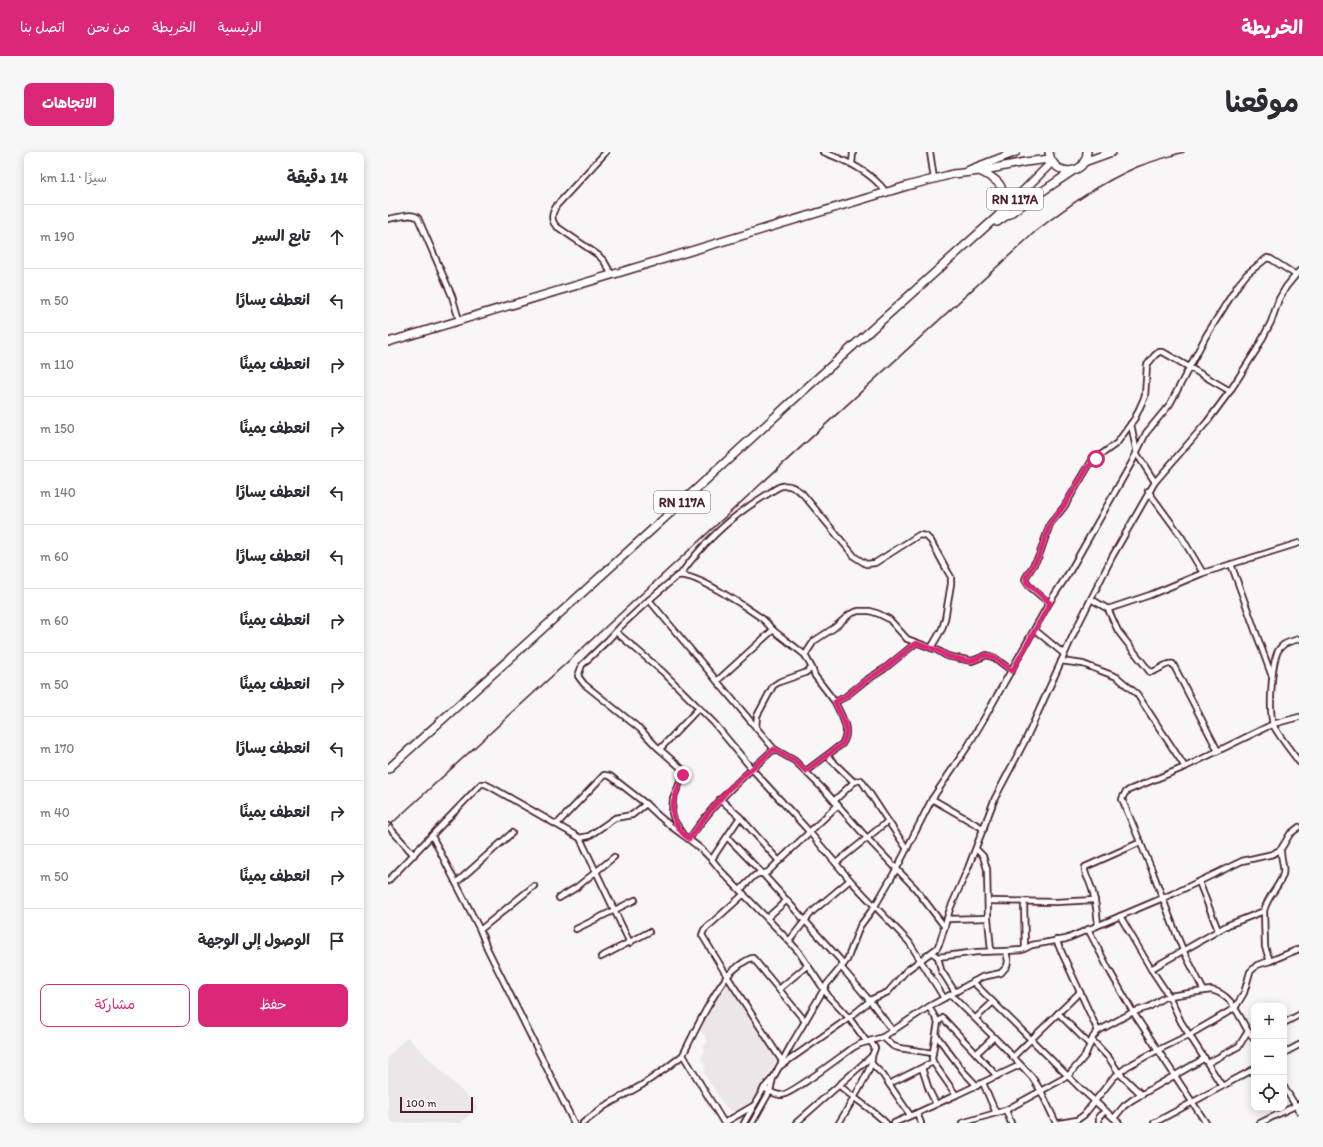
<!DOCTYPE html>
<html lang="ar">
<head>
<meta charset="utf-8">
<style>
	body { margin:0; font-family:Itim,"Playpen Sans Arabic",sans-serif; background:#f7f7f7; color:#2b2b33; direction:rtl }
	.controls { position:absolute; right:12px; bottom:12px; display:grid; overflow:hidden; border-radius:8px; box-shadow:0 2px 10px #0003 }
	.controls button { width:36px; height:36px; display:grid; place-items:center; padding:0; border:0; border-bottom:1px solid #e1e1e2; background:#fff; color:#2b2b33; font:20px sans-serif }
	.scale { position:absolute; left:12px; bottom:10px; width:73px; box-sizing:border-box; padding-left:4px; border:2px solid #4a1f2b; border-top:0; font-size:11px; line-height:14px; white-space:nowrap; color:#4a1f2b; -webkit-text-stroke:3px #fff; paint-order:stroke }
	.stop { position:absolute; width:12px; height:12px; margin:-9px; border:3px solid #db2777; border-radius:50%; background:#fff }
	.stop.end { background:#db2777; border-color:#fff; box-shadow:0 1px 4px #0008 }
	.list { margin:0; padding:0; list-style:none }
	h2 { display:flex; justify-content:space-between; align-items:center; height:52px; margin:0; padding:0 16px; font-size:17px }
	h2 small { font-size:13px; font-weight:400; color:#7c7c81 }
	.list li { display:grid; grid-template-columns:26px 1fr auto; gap:12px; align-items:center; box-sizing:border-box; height:64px; padding:0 16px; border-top:1px solid #e1e1e2 }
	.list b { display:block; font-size:15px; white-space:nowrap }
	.list em { font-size:13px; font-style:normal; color:#7c7c81 }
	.actions { display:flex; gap:8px; padding:12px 16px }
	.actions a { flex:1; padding:9px 0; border:1px solid #db2777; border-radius:8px; text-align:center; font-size:14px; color:#db2777 }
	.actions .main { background:#db2777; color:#fff }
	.icon { flex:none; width:22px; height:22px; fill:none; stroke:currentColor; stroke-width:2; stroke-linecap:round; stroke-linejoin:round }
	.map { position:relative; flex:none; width:911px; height:971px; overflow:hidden; direction:ltr; border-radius:8px }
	header { display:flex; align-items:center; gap:24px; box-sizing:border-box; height:56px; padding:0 20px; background:#db2777; color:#fff }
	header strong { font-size:19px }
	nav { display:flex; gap:22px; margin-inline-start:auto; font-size:14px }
	.intro { display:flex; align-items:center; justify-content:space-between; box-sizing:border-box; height:96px; padding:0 24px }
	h1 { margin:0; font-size:28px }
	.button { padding:10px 18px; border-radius:8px; background:#db2777; color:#fff; font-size:14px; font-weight:700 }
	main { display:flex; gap:24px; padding:0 24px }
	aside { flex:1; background:#fff; border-radius:8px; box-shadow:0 2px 10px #0003 }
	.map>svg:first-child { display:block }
	.built { fill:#ebe6e8 }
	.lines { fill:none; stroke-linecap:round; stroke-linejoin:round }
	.street-casing { stroke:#4a1f2b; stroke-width:8 }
	.primary-casing { stroke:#4a1f2b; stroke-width:10 }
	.street { stroke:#fff; stroke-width:4.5 }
	.primary { stroke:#fff; stroke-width:7 }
	.rail { stroke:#4a1f2b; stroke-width:1.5 }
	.route { stroke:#db2777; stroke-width:5 }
	.labels { text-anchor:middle; stroke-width:4; stroke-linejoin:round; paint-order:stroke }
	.shield { fill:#fff; stroke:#80626b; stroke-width:1 }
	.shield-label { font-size:13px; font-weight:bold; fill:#4a1f2b }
</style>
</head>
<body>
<header>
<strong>الخريطة</strong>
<nav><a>الرئيسية</a><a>الخريطة</a><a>من نحن</a><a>اتصل بنا</a></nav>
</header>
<div class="intro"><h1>موقعنا</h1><a class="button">الاتجاهات</a></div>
<main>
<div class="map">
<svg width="911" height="971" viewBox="0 0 911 971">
	<rect width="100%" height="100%" fill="#f8f6f7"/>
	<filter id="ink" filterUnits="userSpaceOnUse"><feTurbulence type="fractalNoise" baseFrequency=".025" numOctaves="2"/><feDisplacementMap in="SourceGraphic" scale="8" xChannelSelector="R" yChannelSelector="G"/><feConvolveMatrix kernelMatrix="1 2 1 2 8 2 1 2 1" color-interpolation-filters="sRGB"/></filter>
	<g filter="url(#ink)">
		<g class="built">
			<polygon points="341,828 388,908 367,947 346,960 345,958 342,959 340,956 338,956 315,920 317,919 316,917 318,915 313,906 317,898 315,894 320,890 312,877"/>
			<polygon points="19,885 90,955 73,971 0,971 0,905"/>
		</g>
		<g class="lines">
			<g class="street-casing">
				<g id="street">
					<path d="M 218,0 L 169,53 C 164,61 162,67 168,74 L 210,103 L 216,109 L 224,123"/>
					<path d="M 435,0 C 459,9 482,19 498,40"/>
					<polyline points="542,0 546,27"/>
					<polyline points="464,12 465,0"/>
					<path d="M 0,67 C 9,66 23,60 30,66 L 64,144 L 71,168"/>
					<polyline points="743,272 749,302 767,330"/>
					<polyline points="760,339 793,384 815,421"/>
					<polyline points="843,412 883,522"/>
					<path d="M 292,423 C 315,391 345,363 378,343 C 383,340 389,335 394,334 C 402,332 408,337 414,341 L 467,405 L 478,412 L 487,411 L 531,383 L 538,384 L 543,389 L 560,420 L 563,425 L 563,432 L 557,467 L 554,477 L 543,496"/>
					<path d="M 703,447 L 720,457 L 730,479 L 762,520 C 770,520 777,510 785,512 L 830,599"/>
					<path d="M 261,448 L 289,424 C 305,419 358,455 372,465 C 377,468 381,474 385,478 C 396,487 406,494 417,503"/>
					<polyline points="661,451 641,434 637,428 638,425 651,404 662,372 676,355 703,310 729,291 747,266 757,244 759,213 767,203 771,200 775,200 842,239"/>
					<polyline points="720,457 762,443 815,421 911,391"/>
					<polyline points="647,478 676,502"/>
					<path d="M 228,480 L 275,520 L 326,571 L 364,617 C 338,640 321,659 301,687"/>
					<path d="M 911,487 C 905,489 896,490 892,496 C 883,506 881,559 885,572 C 887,579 906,603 911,610"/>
					<polyline points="673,509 695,512 729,525 749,542 797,615 885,572 911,565"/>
					<polyline points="424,516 427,524 447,550 457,545 477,529 496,517 528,491"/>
					<polyline points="329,529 385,478"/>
					<polyline points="368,576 369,564 385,534 391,530 417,521 424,516 417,503 426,489 446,476 462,462 470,459 482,459 491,462 501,467 519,487 549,498 559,504 584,509 599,503 607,506 624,519"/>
					<polyline points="272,597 311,556"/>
					<polyline points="439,604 466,630"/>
					<polyline points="797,615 741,638 737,641 734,647 764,718 786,776 795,798 816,839"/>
					<path d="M 418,619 L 454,592 C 464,578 453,564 447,550"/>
					<polyline points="332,647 352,665 391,709 380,720 377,721 370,722 366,724 352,738"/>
					<polyline points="544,647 596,677"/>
					<polyline points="446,649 466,630 473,628 500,669"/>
					<polyline points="169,672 216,623 222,624 258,652"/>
					<polyline points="0,674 26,703"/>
					<polyline points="294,681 286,668 284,661 285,647 295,623 293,616 268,594 252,577 196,532 190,524 194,513 220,488 233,474 261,448 386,597"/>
					<polyline points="44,684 92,778 99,796 186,971"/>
					<polyline points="339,685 374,721 456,812"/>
					<polyline points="192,686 242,791"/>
					<polyline points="588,697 595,704 599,717 600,766 603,799"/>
					<polyline points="324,707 352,665"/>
					<polyline points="391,709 450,653"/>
					<polyline points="448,711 500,669 519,697"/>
					<polyline points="462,728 418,676 364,617 386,597 407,609 438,640 479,686 527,736 556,774"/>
					<path d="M 0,729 L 93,632 L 97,632 L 103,635 L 192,686 L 201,684 L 227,666 L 244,663 L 258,652 C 266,660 275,668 284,675 C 305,691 318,698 334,720 L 401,789 L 410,799 L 441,845 L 461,866 L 479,890"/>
					<polyline points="811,730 830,778"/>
					<polyline points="68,731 124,681"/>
					<polyline points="356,742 316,778 314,783 339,824 394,909"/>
					<polyline points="171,746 189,735 226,705"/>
					<polyline points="600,749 668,750 707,748"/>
					<polyline points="636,750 637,796"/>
					<polyline points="732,764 763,817 781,844 793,870 834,934"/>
					<polyline points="379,766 399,748"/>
					<polyline points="559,767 600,766"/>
					<path d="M 710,773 C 709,758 707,743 701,729 C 699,725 696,720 697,715 L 753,690"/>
					<polyline points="188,777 247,748"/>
					<polyline points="700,777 720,816 745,860 818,971"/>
					<polyline points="92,778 146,734"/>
					<polyline points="668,788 710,879"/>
					<polyline points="401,789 424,760 462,728 521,790 556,846"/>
					<polyline points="618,799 634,798 644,793 678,787 789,740 854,709 885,702 893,697 902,682 911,675"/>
					<polyline points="213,805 261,780"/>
					<polyline points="550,805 553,818 567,840"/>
					<polyline points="882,809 911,797"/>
					<polyline points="453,815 482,849 505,879"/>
					<path d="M 763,817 L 840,773 L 876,759 C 880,742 892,735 895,722 C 897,714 892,705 893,697"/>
					<polyline points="585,830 691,935 731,971"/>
					<polyline points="391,837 420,813"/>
					<polyline points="563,843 615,894 644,925 653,939 668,971"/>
					<polyline points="670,861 702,893"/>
					<polyline points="588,866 605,850"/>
					<polyline points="550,870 555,866 609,924"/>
					<polyline points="896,871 911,863"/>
					<polyline points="860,879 866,887"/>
					<polyline points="548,883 575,919 589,934"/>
					<polyline points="495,885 505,894 511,896 545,901"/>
					<polyline points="704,888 721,906 731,921 754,943"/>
					<polyline points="589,901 606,885"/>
					<polyline points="896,901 911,893"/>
					<polyline points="625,905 692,840"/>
					<polyline points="545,910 568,943 632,913"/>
					<polyline points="484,912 495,923 522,963"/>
					<polyline points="391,915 461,866 484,847 500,840 518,819 549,796 552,790 562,757 580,716 607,646 638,587 686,481 724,405 767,330 819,270 842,239 869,197 883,170 891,147 898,135 911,119"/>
					<polyline points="534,916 541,938 548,952"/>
					<polyline points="595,931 608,961"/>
					<polyline points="501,932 545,910 544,906 550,870 541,855"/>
					<path d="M 451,933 C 466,947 484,957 498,971"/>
					<polyline points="896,935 911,959"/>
					<path d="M 376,936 C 381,939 387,943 393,943 C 403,943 453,904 466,895 L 472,892 L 495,885 L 542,854 L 594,825 L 613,821 L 619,814 L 620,809 L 618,799 L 589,800 L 550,805 L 544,801"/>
					<path d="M 365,954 L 336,971 L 295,903 C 308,877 321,849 338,826 C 342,820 359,806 365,806 L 417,869"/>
					<polyline points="618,958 623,971"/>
					<polyline points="529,961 568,943"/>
					<polyline points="726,966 736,954 744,948 817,906"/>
					<polyline points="195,971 217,954 254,933 277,917 295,903"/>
					<polyline points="356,971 376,936 384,927"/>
					<polyline points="364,971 382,939 385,926 403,893 439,832 459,808 472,774 487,754 509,716 544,647 580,594 597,565 661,451 682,419 744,310 758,281 782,252 818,184 850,133 859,122 879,106 883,107 908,123"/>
					<polyline points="408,971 484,904 487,896 482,889"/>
					<path d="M 451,971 C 458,959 486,916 484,904"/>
					<polyline points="506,971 529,961 533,971"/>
					<path d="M 574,971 L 618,958 L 680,924 L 697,904 L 705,885 L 710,879 L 745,860 L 761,855 L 775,846 L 781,844 L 823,838 C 844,842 850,863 860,879 L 851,894 L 820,911"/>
					<polyline points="672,971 689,968 696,963 725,926 740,914 770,898 801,883 847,856 856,841 862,820 869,813 882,809 877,795 876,759"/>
					<polyline points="711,971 711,964 718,959"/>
					<polyline points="766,971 866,917"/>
					<polyline points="872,971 911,952"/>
				</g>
			</g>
			<g class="primary-casing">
				<g id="primary">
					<path d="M 661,0 C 664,25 698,25 699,0"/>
					<polyline points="696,10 724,0"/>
					<polyline points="581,18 628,0"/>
					<path d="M 592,19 C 616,31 617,35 612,61"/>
					<polyline points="609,70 686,18"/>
					<polyline points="0,190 519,34 565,22 592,19 637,10 662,7"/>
					<polyline points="0,617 257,384 414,240 612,62 664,10"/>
				</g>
			</g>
			<use href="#street" class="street"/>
			<use href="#primary" class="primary"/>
			<path class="rail" d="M 0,675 L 648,79 C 680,54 712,31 749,15 C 764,9 780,5 796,0"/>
		</g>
	</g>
	<g class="lines" filter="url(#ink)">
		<path class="route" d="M 295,623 C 290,640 278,655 289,673 C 292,679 295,683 301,687 L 322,659 L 340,638 L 386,597 L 407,609 L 418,619 L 454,592 C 464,578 453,564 447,550 L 457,545 L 477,529 L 496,517 L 528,491 L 549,498 L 559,504 L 581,509 L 587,508 L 592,505 L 599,503 L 607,506 L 624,519 L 662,451 L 638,430 L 638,425 L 651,404 L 662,372 L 676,354 L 700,315 L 708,307"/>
	</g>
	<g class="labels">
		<g class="shield">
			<rect x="599" y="36" width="56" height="22" rx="3"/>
			<rect x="266" y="339" width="56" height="22" rx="3"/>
		</g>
		<g class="shield-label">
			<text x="627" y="52">RN 117A</text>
			<text x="294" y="355">RN 117A</text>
		</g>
	</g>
</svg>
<div class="controls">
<button>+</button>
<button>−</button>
<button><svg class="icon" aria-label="locate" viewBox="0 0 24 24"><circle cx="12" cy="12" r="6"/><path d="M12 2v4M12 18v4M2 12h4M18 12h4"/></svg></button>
</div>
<div class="scale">100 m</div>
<div class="stop" style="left:708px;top:307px"></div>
<div class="stop end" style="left:295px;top:623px"></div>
</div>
<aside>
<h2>14 دقيقة<small>سيرًا · 1.1 km</small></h2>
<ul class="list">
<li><svg class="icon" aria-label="ahead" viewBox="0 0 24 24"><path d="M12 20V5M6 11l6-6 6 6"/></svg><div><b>تابع السير</b></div><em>190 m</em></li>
<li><svg class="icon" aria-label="left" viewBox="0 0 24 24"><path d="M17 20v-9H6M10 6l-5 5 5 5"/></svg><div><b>انعطف يسارًا</b></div><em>50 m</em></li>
<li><svg class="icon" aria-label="right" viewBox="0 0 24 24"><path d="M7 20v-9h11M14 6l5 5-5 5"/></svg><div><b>انعطف يمينًا</b></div><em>110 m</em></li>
<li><svg class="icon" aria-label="right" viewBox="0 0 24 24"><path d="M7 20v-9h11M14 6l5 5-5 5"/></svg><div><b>انعطف يمينًا</b></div><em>150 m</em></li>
<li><svg class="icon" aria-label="left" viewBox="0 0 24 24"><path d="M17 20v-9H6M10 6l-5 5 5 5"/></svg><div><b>انعطف يسارًا</b></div><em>140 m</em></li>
<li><svg class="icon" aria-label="left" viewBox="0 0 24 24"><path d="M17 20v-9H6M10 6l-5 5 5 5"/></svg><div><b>انعطف يسارًا</b></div><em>60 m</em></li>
<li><svg class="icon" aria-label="right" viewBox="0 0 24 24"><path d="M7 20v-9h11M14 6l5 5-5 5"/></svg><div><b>انعطف يمينًا</b></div><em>60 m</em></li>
<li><svg class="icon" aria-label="right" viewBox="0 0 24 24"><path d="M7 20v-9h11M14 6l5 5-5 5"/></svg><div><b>انعطف يمينًا</b></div><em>50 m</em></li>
<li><svg class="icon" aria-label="left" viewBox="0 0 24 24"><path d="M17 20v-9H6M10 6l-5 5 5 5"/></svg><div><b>انعطف يسارًا</b></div><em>170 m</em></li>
<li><svg class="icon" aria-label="right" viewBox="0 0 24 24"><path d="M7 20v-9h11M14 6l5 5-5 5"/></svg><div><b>انعطف يمينًا</b></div><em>40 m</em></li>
<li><svg class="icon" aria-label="right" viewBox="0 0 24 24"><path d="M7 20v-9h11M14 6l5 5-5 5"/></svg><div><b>انعطف يمينًا</b></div><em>50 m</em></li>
<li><svg class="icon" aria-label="arrive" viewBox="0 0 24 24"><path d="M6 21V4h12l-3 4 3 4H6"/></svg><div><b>الوصول إلى الوجهة</b></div></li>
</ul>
<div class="actions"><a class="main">حفظ</a><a>مشاركة</a></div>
</aside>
</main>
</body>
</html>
